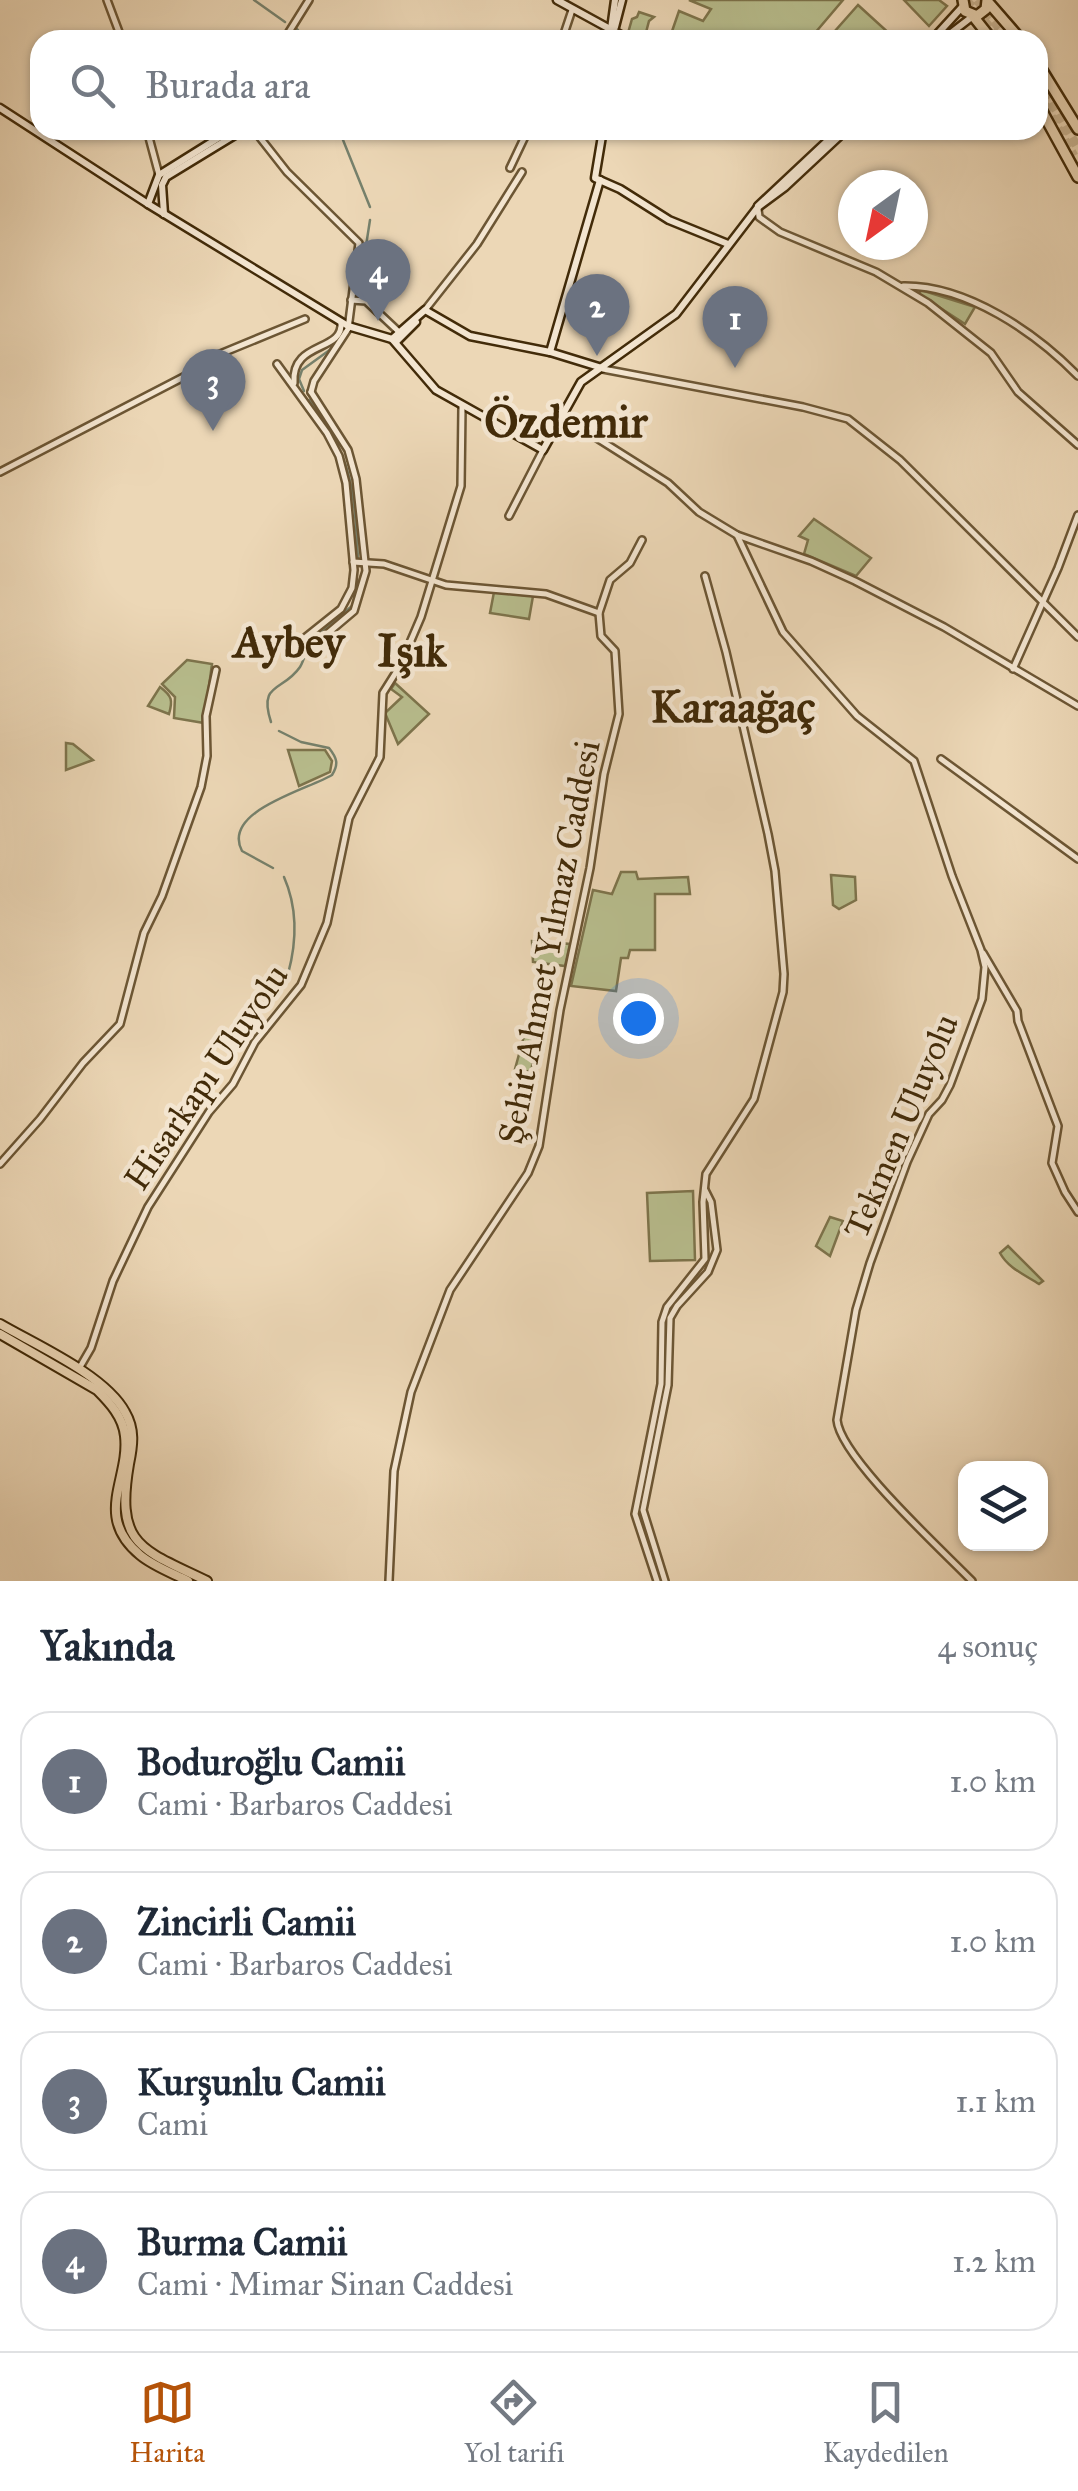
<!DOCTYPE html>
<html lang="tr">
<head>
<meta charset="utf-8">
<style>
	body { margin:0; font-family:"IM FELL Great Primer",serif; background:#f2f2f3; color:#1f2937 }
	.controls { position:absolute; right:30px; bottom:30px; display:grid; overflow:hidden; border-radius:20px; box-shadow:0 2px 8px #0004 }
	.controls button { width:90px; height:90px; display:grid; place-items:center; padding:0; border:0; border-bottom:2px solid #e0e1e3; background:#fff; color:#1f2937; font:50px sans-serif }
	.compass { position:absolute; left:838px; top:170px; width:90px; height:90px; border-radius:50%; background:#fff; box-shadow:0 2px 8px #0004; rotate:213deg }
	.you { position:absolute; left:638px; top:1018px; width:35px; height:35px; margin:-25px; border:8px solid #fff; border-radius:50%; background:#1a73e8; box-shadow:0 0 0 15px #1a73e833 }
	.badge { display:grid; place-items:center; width:65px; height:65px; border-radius:50%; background:#b45309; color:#fff; font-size:32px; font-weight:700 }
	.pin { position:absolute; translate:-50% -82px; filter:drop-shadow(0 2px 5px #0008) }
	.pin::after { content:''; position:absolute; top:52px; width:35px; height:30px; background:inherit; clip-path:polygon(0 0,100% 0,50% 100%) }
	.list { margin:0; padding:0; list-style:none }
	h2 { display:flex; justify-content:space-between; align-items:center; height:130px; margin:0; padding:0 40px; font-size:42px }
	h2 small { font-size:32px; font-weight:400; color:#747a83 }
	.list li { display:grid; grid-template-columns:65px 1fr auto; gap:30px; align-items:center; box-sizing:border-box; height:140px; margin:0 20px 20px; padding:0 20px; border:2px solid #e0e1e3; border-radius:30px }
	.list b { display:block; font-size:38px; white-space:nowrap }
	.list p { margin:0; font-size:32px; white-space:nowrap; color:#747a83 }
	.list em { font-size:32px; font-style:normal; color:#747a83 }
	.icon { flex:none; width:55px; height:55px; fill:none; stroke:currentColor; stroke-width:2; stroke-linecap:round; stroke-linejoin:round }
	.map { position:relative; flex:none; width:1078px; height:1581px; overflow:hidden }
	.search { position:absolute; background:#fff; box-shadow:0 2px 8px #0004; left:30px; right:30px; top:30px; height:110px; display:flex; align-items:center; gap:25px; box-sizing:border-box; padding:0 35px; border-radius:30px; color:#747a83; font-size:38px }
	.sheet { height:770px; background:#fff }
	nav { display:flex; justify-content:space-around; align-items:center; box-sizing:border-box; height:140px; border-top:2px solid #e0e1e3; background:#fff; font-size:28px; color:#747a83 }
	nav a { display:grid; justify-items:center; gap:5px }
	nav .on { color:#b45309 }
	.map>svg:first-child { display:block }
	.green { fill:#b8be8e; stroke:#7d744c; stroke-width:2.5 }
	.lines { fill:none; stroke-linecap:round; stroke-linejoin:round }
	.stream { stroke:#76816c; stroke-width:2.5 }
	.trunk-tunnel { stroke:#cab593; stroke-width:9; stroke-dasharray:9 4.5; stroke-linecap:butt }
	.tertiary-casing { stroke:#6c5634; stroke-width:10 }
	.secondary-casing { stroke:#422b09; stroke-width:11 }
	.primary-casing { stroke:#422b09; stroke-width:12 }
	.trunk-casing { stroke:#422b09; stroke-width:14 }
	.tertiary { stroke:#f3e5d0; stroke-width:5 }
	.secondary { stroke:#f3e5d0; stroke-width:6 }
	.primary { stroke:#ecd7b6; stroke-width:8 }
	.trunk { stroke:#ecd7b6; stroke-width:9 }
	.labels { text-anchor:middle; stroke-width:9; stroke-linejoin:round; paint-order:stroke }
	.street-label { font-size:35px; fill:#422b09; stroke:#f3e5d0 }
	.district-label { font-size:45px; font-weight:bold; fill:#422b09; stroke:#f3e5d0 }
</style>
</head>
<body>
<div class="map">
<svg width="1078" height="1581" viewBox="0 0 1078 1581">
	<rect width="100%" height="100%" fill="#ecd7b6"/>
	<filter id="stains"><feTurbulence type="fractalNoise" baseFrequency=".002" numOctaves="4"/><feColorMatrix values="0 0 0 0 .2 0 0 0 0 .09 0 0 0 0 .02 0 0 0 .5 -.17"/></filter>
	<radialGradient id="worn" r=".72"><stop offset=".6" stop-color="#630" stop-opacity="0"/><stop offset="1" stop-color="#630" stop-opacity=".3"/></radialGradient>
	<g class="green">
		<polygon points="689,0 843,0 809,40 669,40 679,11 703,21 711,9"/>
		<polygon points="904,0 939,0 947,6 929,26"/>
		<polygon points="858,5 891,35 886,40 827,40"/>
		<polygon points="639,12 654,17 649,21 644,40 628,33 632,19 637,17"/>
		<polygon points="921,290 975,307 965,324 919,294"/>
		<polygon points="814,519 871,558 856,576 804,554 808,540 799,536"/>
		<polygon points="494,592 533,596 529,619 490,613"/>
		<polygon points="187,660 212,664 204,723 174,718 175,697 162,684"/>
		<polygon points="395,683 429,714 398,744 385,713 402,697 391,689"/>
		<path d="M 160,687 C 172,696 173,700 169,714 L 148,706 Z"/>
		<polygon points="66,743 73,744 93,760 66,770"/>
		<polygon points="288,750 325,750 332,761 330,772 299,786"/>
		<polygon points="621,872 636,872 638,879 688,877 690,894 655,894 655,950 630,950 628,958 621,958 616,991 571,986 593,890 612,894"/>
		<polygon points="831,875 855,877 856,900 839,909 833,905"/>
		<polygon points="532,941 570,944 565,966 533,962"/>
		<polygon points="534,1034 537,1038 531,1072 515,1069 524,1036"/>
		<polygon points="693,1191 695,1260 650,1261 647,1193"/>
		<polygon points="830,1217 843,1221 830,1256 816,1246"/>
		<path d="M 1008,1246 L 1043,1281 L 1039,1284 C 1025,1275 1008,1268 1000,1253 Z"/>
	</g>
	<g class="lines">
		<g class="stream">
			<polyline points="254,0 285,22"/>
			<polyline points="297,29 306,40"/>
			<polyline points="339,130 370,207"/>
			<polyline points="359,291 370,220"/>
			<polyline points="304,391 299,379 302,370 331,349"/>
			<path d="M 309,400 C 353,457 354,490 358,558"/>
			<polyline points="313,638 352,606 361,575"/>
			<path d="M 271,722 C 258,682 283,692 300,667 C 304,661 306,650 309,643"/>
			<path d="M 273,868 L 242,851 C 221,811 307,790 332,775 C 339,764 337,758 329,748 L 301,742 L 279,731"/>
			<path d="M 284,877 C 298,909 297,941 288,974"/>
		</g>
		<g class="trunk-tunnel">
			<polyline points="966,0 1001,40"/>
			<polyline points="977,0 1009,40"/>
			<polyline points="1038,79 1078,148"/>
			<polyline points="1038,93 1074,156"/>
		</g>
		<g class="tertiary-casing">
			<g id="tertiary">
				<polyline points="107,0 122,40"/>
				<polyline points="284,40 309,0"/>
				<polyline points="562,40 572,10"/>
				<polyline points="147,130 159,175"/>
				<polyline points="254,130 287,172 359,243 348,329 314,381 311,392"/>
				<polyline points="510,168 528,130"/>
				<polyline points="758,209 759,217 780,232 876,272 928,303 991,353 1018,392 1078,445"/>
				<path d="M 903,286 C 967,285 1036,333 1078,376"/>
				<polyline points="351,300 366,301 399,332"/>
				<polyline points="425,310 477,244 522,172"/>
				<polyline points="277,364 327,433 339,456 346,483 354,570 352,588 341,609 306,637 315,644 354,611 366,571 356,479 348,450 311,392"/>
				<polyline points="603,369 803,407 848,419 900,460 1078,637"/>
				<path d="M 294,383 C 291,340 344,353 341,322"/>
				<polyline points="562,416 668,483 699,512 737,535 811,561 855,581 944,627 1078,706"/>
				<polyline points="0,472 199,369 203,361 305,319"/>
				<polyline points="509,516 543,450"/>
				<path d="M 737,535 L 783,632 L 857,716 L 914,761 L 952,876 L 981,950 L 985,967 L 982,999 L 950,1085 L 942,1100 L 929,1114 L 907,1162 L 870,1263 L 856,1310 L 837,1420 C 840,1457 942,1550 972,1581"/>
				<polyline points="353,562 384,564 446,585 546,594 599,613"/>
				<polyline points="1013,669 1058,568 1078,515"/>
				<polyline points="941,759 1078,859"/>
				<polyline points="983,953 1017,1011 1018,1021 1058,1126 1052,1163 1065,1192 1078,1212"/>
				<polyline points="0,1164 40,1119 83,1063 120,1024 144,933 162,896 201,787 207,756 206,716 216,670"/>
				<polyline points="80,1367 91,1348 113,1281 148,1207 209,1112 233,1084 255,1042 301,985 327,923 349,818 380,757 383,693 400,666 421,617 461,486 462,407"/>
				<polyline points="389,1581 394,1471 411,1392 450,1290 528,1173 539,1146 560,1010 590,868 604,774 619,714 615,651 601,636 599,613 610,580 630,563 642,540"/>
				<polyline points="657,1581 635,1514 661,1384 662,1322 667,1307 705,1259 703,1202 706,1174 754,1099 783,992 784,974 775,871 768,834 726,652 705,576"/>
				<polyline points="665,1581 643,1510 668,1385 670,1318 677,1306 708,1272 717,1250 711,1202 705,1190"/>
			</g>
		</g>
		<g class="secondary-casing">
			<g id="secondary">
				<polyline points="557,0 630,40"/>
				<polyline points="611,29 615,0"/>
				<polyline points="611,30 615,27 622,0"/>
				<polyline points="932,40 963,6"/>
				<polyline points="942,40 973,16"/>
				<polyline points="0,108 148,204 348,326 392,339 436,390 543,450 581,382 676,314 758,207 785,187 846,130"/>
				<polyline points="603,130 595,178 620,189 669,220 728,244"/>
				<polyline points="148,204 159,175 231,130"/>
				<polyline points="758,206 839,130"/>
				<polyline points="164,214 162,185 166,177 243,130"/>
				<polyline points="392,339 425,310 470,336 550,352 602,368"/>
				<polyline points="396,342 416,322"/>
				<polyline points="550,352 600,180"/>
			</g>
		</g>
		<g class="primary-casing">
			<g id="primary">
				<path d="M 0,1324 C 36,1345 105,1375 125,1412 C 135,1429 133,1445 129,1464 C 115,1546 141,1549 207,1581"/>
				<path d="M 0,1334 L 97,1390 C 110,1403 123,1417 125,1436 C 130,1479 93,1516 140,1555 C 153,1566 172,1573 188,1581"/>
			</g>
		</g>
		<g class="trunk-casing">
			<g id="trunk">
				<polyline points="963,0 965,11 977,16 986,9 987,0"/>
				<polyline points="988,2 1021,40"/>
				<polyline points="973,16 992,40"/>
				<polyline points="1038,64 1078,129"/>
				<polyline points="1038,104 1078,177"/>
			</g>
		</g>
		<use href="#tertiary" class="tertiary"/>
		<use href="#secondary" class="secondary"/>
		<use href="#primary" class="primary"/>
		<use href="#trunk" class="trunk"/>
	</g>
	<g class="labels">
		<g class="street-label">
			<text transform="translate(549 942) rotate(-79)" y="12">Şehit Ahmet Yılmaz Caddesi</text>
			<text transform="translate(206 1077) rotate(-56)" y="12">Hisarkapı Uluyolu</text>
			<text transform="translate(901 1126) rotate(-67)" y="12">Tekmen Uluyolu</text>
		</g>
		<g class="district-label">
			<text x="566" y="437">Özdemir</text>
			<text x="289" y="657">Aybey</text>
			<text x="412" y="666">Işık</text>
			<text x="733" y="722">Karaağaç</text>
		</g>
	</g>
	<rect width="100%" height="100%" filter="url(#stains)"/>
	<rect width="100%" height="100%" fill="url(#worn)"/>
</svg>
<div class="controls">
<button><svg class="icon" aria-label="layers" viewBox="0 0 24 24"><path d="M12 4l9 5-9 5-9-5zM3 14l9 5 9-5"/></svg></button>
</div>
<svg class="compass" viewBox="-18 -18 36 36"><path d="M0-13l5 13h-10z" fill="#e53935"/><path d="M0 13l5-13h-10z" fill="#747a83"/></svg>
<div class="you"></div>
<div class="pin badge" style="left:735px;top:368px;background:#6b7280">1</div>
<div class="pin badge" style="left:597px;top:356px;background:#6b7280">2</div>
<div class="pin badge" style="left:213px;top:431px;background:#6b7280">3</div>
<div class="pin badge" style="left:378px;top:321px;background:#6b7280">4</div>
<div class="search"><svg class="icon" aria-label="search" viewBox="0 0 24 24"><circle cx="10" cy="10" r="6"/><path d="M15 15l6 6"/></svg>Burada ara</div>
</div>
<section class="sheet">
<h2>Yakında<small>4 sonuç</small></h2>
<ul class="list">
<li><span class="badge" style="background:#6b7280">1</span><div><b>Boduroğlu Camii</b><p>Cami · Barbaros Caddesi</p></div><em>1.0 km</em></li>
<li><span class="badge" style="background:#6b7280">2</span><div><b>Zincirli Camii</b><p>Cami · Barbaros Caddesi</p></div><em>1.0 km</em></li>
<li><span class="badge" style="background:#6b7280">3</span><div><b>Kurşunlu Camii</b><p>Cami</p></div><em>1.1 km</em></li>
<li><span class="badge" style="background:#6b7280">4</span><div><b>Burma Camii</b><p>Cami · Mimar Sinan Caddesi</p></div><em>1.2 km</em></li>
</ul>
</section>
<nav>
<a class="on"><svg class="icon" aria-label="map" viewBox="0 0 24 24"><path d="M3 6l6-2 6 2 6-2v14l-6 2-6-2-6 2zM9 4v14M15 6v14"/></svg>Harita</a>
<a><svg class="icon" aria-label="directions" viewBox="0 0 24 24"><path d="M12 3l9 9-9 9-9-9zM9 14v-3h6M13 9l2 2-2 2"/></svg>Yol tarifi</a>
<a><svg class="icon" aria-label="saved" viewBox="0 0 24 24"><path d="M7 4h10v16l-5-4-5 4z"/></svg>Kaydedilen</a>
</nav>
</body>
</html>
